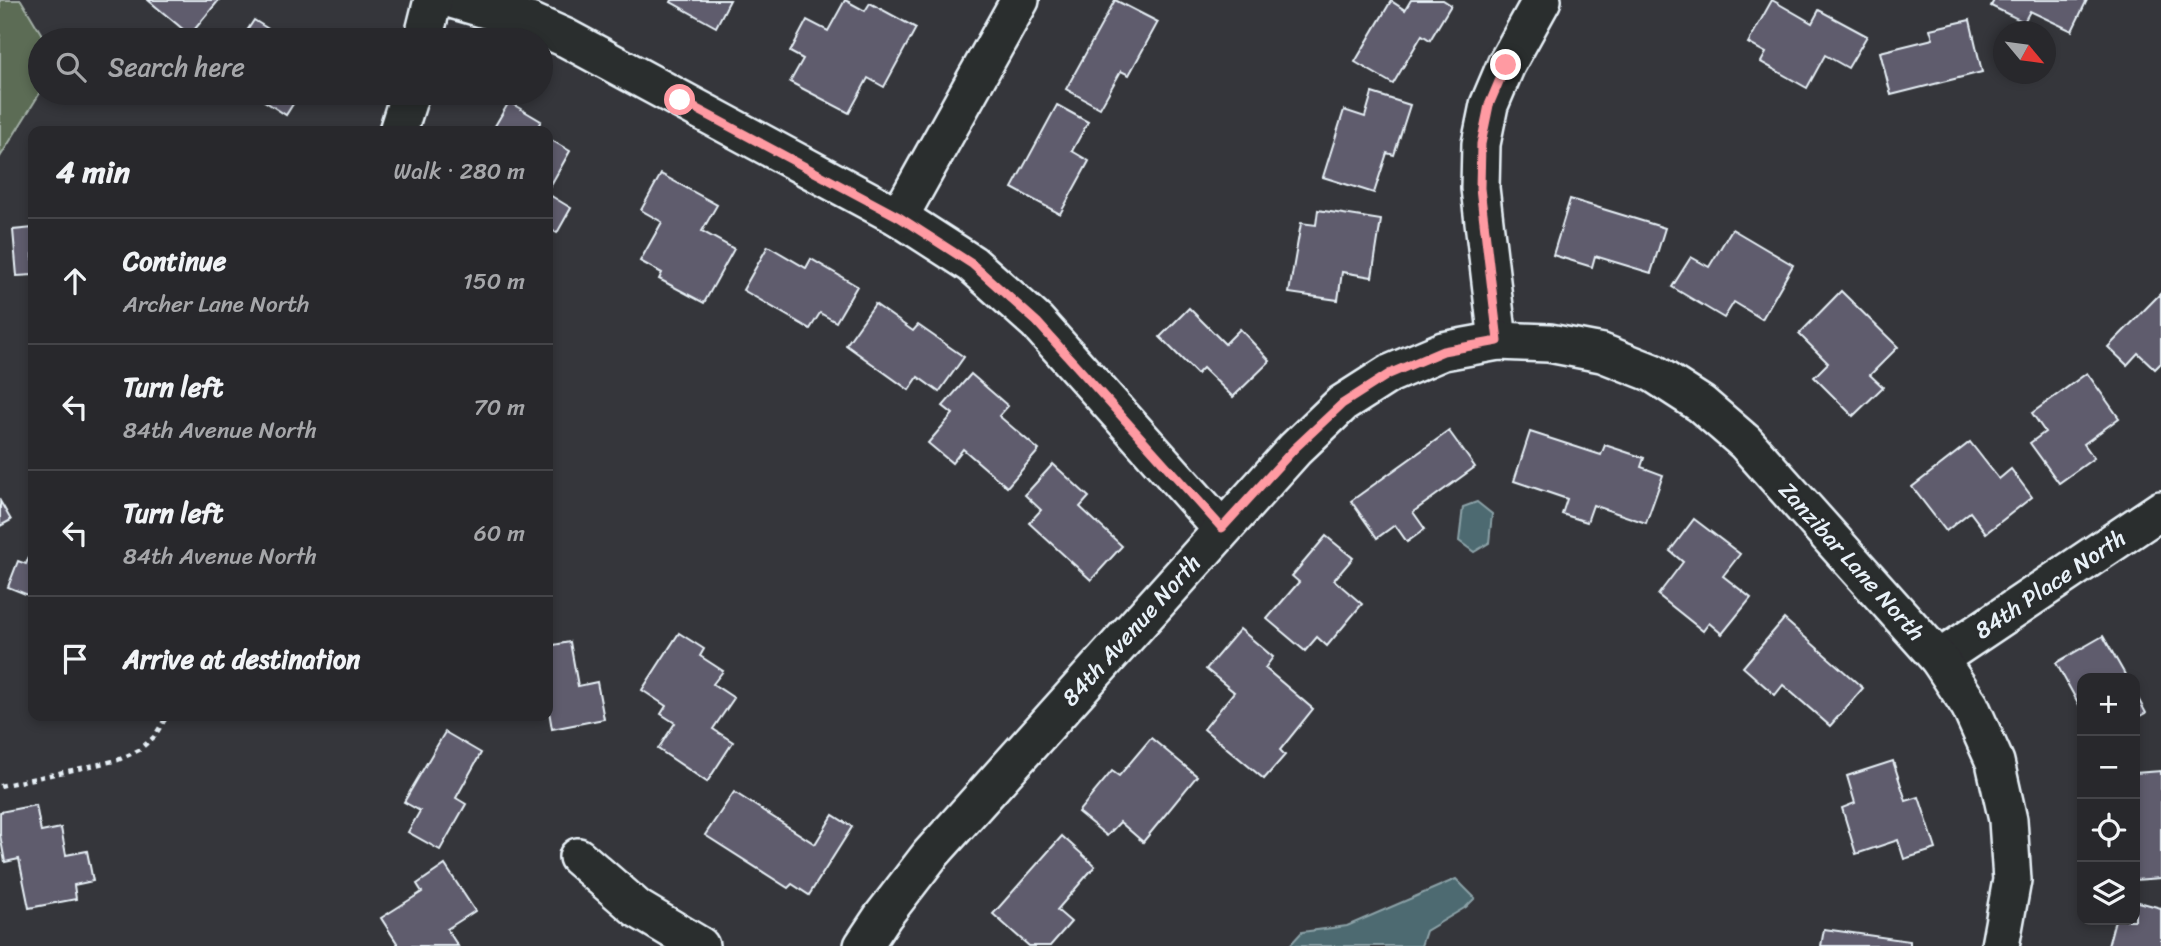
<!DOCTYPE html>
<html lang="en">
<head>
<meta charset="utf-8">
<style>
	body { margin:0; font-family:Sriracha,sans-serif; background:#303034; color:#f1f3f6 }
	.controls { position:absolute; right:21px; bottom:21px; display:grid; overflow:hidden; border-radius:14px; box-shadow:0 4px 10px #0003 }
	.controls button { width:63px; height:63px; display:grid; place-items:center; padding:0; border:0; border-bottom:2px solid #444448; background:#28282c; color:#f1f3f6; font:35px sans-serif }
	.compass { position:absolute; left:1993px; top:21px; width:63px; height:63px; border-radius:50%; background:#28282c; box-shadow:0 4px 10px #0003; rotate:119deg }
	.stop { position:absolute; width:21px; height:21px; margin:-16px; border:5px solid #ff9aa2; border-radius:50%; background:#fff }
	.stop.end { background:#ff9aa2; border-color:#fff; box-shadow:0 2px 7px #0008 }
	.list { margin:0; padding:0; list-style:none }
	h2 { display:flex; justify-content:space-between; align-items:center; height:91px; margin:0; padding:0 28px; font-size:30px }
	h2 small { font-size:23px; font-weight:400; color:#a5a6a9 }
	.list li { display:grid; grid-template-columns:46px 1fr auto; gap:21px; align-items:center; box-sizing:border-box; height:126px; padding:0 28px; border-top:2px solid #444448 }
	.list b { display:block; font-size:26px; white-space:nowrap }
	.list p { margin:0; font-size:23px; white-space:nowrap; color:#a5a6a9 }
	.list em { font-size:23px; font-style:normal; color:#a5a6a9 }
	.icon { flex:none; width:38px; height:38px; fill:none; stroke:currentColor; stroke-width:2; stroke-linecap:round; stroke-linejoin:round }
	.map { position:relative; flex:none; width:2161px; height:946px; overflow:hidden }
	.search { position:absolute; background:#28282c; box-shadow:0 4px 10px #0003; left:28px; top:28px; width:525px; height:77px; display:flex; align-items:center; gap:18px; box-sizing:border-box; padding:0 24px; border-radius:38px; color:#a5a6a9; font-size:26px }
	.panel { position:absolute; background:#28282c; box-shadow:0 4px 10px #0003; left:28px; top:126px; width:525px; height:595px; border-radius:14px }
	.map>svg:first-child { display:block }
	.green { fill:#5b6c54; stroke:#a2aea6; stroke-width:2 }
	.water { fill:#4d6b71; stroke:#8ba1a7; stroke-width:2 }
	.building { fill:#5f5c6d; stroke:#e8f1f8; stroke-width:2 }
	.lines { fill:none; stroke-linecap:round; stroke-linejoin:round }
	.minor-casing { stroke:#e8f1f8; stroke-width:42 }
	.path { stroke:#e8f1f8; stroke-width:4.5; stroke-dasharray:5 5; stroke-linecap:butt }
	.minor { stroke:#2a2d2e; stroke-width:37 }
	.route { stroke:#ff9aa2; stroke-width:9 }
	.labels { text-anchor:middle; stroke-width:6; stroke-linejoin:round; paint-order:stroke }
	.street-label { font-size:23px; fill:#e8f1f8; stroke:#2a2d2e }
</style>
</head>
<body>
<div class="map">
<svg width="2161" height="946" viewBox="0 0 2161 946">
	<rect width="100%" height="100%" fill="#35363b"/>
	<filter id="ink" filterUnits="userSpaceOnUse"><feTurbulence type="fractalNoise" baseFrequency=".0143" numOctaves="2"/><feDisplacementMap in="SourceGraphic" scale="14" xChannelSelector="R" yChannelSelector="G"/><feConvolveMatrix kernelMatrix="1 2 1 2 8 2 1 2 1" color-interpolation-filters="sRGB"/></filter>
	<g filter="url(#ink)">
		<polygon class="green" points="0,0 21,0 45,40 40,40 40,93 0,157"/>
		<g class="water">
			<polygon points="1477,502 1492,514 1489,543 1474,552 1459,541 1463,507"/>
			<polygon points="1456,879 1475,898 1466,907 1426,931 1421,946 1289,946 1302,932 1347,926"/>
		</g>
		<g class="building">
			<polygon points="148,0 219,0 190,35"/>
			<polygon points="672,0 730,0 716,27 671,2"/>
			<polygon points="845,0 865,11 870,3 916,28 884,87 868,78 849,113 790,82 803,59 790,52 807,20 828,31"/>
			<polygon points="1115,0 1158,22 1129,75 1121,71 1100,108 1066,89"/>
			<polygon points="1411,0 1443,0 1451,5 1430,40 1422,35 1393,84 1355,62 1391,1 1405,10"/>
			<polygon points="1772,0 1812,23 1819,10 1867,36 1848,68 1825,55 1807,88 1761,62 1766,53 1748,43"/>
			<polygon points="1994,0 2087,0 2072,31 2030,11 2024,22 1991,6"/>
			<polygon points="254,20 286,40 241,40"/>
			<polygon points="1970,20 1982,72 1891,95 1880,52 1933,39 1930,29"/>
			<polygon points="294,30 311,40 287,40"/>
			<polygon points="252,93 300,93 286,115"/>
			<polygon points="1372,93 1410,105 1394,155 1387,153 1374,193 1323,177 1344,110 1365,117"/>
			<polygon points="509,102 541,121 535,131 492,131"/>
			<polygon points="1057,105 1088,122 1072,151 1089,161 1060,214 1012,188"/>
			<polygon points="548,138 570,151 548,190"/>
			<polygon points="661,174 717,205 702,231 734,249 704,303 659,279 662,273 640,261 662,222 641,210"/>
			<polygon points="548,194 571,208 557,233 548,228"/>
			<polygon points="1570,199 1665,228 1651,273 1595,256 1592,267 1553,255"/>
			<polygon points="1318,210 1381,220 1372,277 1342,272 1338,300 1289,293 1301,223 1316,225"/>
			<polygon points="33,228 33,275 17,276 13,230"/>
			<polygon points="1732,229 1793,265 1762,319 1734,302 1724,318 1672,287 1691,257 1709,267"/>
			<polygon points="768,246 806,268 811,259 857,286 836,322 820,313 810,329 743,290"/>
			<polygon points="1841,291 1898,347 1870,375 1883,387 1853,416 1814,377 1828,363 1799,334"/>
			<polygon points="2161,293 2161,363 2155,369 2138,353 2127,365 2108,347"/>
			<polygon points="875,304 913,331 918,325 964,357 939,392 918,377 909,390 846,345"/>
			<polygon points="1189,308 1225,344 1240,329 1270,361 1233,397 1203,368 1197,374 1160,337"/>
			<polygon points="2087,373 2119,418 2084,444 2094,458 2059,483 2030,443 2045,432 2032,413"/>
			<polygon points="971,374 1008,406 999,416 1039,450 1007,487 963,449 952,463 928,443 953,414 943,406"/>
			<polygon points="1449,431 1475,467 1413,512 1425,529 1407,542 1395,525 1377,538 1351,501"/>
			<polygon points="1530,432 1601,455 1605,445 1644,458 1641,467 1663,475 1646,523 1593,505 1587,522 1562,514 1567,499 1514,481"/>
			<polygon points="1970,442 1999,479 2011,469 2032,497 1986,533 1970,512 1946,531 1912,487"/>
			<polygon points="1053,464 1089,497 1080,507 1122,546 1091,580 1029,523 1041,510 1025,495"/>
			<polygon points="0,501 11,520 0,526"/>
			<polygon points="1694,519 1740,554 1723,576 1751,598 1722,634 1709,623 1703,631 1658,595 1683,562 1670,551"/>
			<polygon points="1326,536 1353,558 1334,580 1362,604 1327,646 1317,637 1305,651 1267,619 1299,582 1292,576"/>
			<polygon points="33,546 33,597 8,587 18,561 26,564"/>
			<polygon points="1784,619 1863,688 1830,726 1783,685 1775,695 1743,667"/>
			<polygon points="1240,629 1273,657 1265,668 1313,709 1280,750 1285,755 1264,779 1204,729 1234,692 1206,669"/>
			<polygon points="679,633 704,649 700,656 723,671 713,684 734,698 713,729 733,742 707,782 658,749 675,723 661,714 666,706 642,690"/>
			<polygon points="2103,636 2127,678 2082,678 2082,710 2056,663"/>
			<polygon points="570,642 578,686 597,682 604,719 552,729 548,705 548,646"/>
			<polygon points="2135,693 2146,713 2135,719"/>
			<polygon points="445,732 481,753 456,798 466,804 440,850 408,832 420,811 404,802"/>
			<polygon points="1151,738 1197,776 1143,842 1120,822 1107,836 1078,812 1112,771 1119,776"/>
			<polygon points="1893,761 1906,801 1919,797 1936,849 1904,859 1898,840 1856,854 1842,808 1855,803 1847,776"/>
			<polygon points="2161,771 2161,878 2135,880 2135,773"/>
			<polygon points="734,792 815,844 833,815 852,827 809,895 792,884 788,888 705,835"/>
			<polygon points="36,805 41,832 61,828 66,855 87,851 93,881 74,885 76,899 29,908 19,859 5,862 0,835 0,812"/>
			<polygon points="1062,836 1095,866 1057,910 1071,922 1050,946 1029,946 993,914"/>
			<polygon points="445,865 475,911 447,929 458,946 399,946 381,918 422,892 417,884"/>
			<polygon points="2135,901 2161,908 2161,946 2108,946 2115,920 2135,920"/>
			<polygon points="1824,929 1910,941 1910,946 1821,946"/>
		</g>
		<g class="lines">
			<g class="minor-casing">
				<g id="minor">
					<polyline points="455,0 530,22 566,38 899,217 972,264 1037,322 1222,529"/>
					<polyline points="423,40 433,0"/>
					<polyline points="398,131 410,93"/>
					<polyline points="899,217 1020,0"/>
					<polyline points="1498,341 1480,188 1481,144 1489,105 1506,65 1542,0"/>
					<polyline points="1939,659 2161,510"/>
					<polyline points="578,857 638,909 700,946"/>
					<polyline points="863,946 883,916 930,855 1295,449 1342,404 1389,374 1443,351 1498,341 1549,343 1602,353 1653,373 1701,404 1745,442 1939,659 1970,706 1995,762 2008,820 2012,880 2000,946"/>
				</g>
			</g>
			<polyline class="path" points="0,786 118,760 139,750 154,737 167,716"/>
			<use href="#minor" class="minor"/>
		</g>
	</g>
	<g class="lines" filter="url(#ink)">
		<polyline class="route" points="680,100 899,217 972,264 1037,322 1222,528 1294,449 1342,404 1389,374 1443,351 1498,341 1480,188 1481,144 1489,105 1506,65"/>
	</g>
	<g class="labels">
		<g class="street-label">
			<text transform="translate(1852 561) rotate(48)" y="8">Zanzibar Lane North</text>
			<text transform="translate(2050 584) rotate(-34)" y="8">84th Place North</text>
			<text transform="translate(1131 630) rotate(-48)" y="8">84th Avenue North</text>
		</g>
	</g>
</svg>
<div class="controls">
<button>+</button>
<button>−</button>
<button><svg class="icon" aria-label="locate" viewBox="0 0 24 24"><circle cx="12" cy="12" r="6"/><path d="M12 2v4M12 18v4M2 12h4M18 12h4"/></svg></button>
<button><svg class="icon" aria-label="layers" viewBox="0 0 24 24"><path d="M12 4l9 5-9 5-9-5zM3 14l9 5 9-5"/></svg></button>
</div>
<svg class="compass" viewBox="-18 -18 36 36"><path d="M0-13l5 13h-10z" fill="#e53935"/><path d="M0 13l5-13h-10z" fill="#a5a6a9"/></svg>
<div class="stop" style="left:680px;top:100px"></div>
<div class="stop end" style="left:1506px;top:65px"></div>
<div class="search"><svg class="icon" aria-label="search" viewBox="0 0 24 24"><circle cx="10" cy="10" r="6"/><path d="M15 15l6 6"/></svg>Search here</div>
<section class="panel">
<h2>4 min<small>Walk · 280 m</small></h2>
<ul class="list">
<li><svg class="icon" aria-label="ahead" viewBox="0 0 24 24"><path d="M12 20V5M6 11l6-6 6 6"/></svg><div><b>Continue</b><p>Archer Lane North</p></div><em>150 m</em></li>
<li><svg class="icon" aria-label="left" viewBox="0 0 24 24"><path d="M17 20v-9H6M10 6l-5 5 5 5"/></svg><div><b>Turn left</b><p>84th Avenue North</p></div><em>70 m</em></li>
<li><svg class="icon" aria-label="left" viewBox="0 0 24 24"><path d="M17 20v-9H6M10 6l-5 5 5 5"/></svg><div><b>Turn left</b><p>84th Avenue North</p></div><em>60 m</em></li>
<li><svg class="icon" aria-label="arrive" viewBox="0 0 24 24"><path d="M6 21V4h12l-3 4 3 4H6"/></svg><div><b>Arrive at destination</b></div></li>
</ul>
</section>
</div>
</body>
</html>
